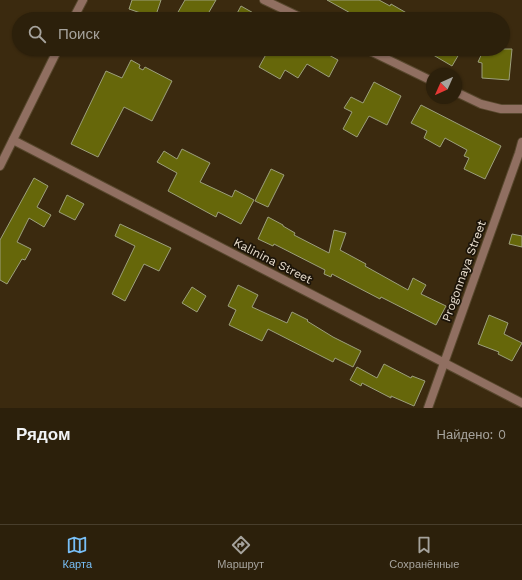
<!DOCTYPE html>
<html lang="ru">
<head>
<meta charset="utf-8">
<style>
	body { margin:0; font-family:"Work Sans",sans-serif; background:#382d19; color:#f1f3f6 }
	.compass { position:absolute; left:426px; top:68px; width:36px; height:36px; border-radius:50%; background:#2c200b; box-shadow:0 1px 3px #0004; rotate:225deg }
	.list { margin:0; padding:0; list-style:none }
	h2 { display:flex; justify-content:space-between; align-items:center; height:52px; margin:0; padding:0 16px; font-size:17px }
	h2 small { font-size:13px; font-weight:400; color:#a6a39d }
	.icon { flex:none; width:22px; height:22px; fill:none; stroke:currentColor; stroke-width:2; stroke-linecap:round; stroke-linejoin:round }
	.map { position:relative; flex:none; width:522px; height:408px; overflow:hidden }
	.search { position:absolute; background:#2c200b; box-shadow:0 1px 3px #0004; left:12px; right:12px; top:12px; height:44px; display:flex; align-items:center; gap:10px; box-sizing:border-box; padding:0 14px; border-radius:22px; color:#a6a39d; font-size:15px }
	.sheet { height:116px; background:#2c200b }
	nav { display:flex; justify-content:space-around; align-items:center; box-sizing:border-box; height:56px; border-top:1px solid #483e2c; background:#2c200b; font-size:11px; color:#a6a39d }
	nav a { display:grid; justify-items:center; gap:2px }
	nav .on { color:#78bff7 }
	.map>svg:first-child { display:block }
	.building { fill:#66670a; stroke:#9c9f7c }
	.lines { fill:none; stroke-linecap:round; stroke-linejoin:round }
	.minor-casing { stroke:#57472d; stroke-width:10 }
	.minor { stroke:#906f61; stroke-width:8 }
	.labels { text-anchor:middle; stroke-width:3.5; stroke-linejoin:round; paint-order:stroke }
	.street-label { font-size:12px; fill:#e8ddcd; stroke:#1c1409 }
</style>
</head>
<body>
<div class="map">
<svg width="522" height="408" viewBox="0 0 522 408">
	<rect width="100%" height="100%" fill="#3b2a0f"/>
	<g class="building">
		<polygon points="132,0 161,0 155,18 129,9"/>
		<polygon points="185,0 216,0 205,19 174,19"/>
		<polygon points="327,0 379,0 390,6 391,4 417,19 361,19"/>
		<polygon points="241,6 264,19 234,19"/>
		<polygon points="269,49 318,49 338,60 329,77 307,64 298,78 285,70 280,79 259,67"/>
		<polygon points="423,49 462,49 452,66"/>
		<polygon points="484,49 512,49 509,80 482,78 482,63 478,62"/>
		<polygon points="131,60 140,65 139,68 143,70 145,67 172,81 152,121 124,107 98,157 71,144 106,71 122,78"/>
		<polygon points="374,82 401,96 387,125 369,116 357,137 343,129 352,112 344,108 351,97 363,103"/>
		<polygon points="421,105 501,146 485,179 464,169 469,158 464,156 467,150 445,138 440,147 424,138 427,131 411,123"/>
		<polygon points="182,149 210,163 200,182 232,197 235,190 254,200 241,224 218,212 216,217 168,191 177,173 157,162 164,151 177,159"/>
		<polygon points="271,169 284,175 268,207 255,201"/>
		<polygon points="34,178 48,186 37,207 51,215 44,227 29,218 17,242 31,249 25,260 22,259 7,284 0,280 0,240"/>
		<polygon points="67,195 84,204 75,220 59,212"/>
		<polygon points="268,217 283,225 283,226 295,233 294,235 329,253 334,230 346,233 340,250 366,264 365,266 408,290 413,278 426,285 421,294 446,306 436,325 381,297 380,299 332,274 331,277 324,274 325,270 274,244 273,246 258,239"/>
		<polygon points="120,224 171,248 159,271 144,264 125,301 112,294 135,246 115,236"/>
		<polygon points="512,234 522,236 522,247 509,244"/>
		<polygon points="238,285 258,295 252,307 287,323 292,312 308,320 307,321 333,337 361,351 353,367 335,358 333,362 268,329 262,341 229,325 236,310 228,306"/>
		<polygon points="192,287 206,296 197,312 182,303"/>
		<polygon points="489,315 508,323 504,334 522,343 512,361 498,354 499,352 478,344"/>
		<polygon points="384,364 411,378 412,376 425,381 414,406 391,396 391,398 362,383 361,386 350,380 357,367 377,378"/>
	</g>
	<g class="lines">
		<g class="minor-casing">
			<g id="minor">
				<polyline points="264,0 304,19"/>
				<polyline points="73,19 83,0"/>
				<polyline points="366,49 432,81"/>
				<polyline points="456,92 481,104 501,109 522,109"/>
				<polyline points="13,140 522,403"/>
				<polyline points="0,166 58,49"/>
				<polyline points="428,408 519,153 522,142"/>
			</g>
		</g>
		<use href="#minor" class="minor"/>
	</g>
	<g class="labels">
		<g class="street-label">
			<text transform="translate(273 261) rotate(27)" y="4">Kalinina Street</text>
			<text transform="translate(464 271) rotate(-70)" y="4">Progonnaya Street</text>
		</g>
	</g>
</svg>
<svg class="compass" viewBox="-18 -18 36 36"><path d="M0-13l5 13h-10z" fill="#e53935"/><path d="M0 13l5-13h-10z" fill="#a6a39d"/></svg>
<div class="search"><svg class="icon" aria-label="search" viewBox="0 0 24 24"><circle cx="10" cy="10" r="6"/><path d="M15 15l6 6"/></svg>Поиск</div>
</div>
<section class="sheet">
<h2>Рядом<small>Найдено: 0</small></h2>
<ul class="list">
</ul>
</section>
<nav>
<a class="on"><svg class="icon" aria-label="map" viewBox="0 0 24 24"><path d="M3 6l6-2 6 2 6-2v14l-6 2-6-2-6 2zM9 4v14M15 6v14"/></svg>Карта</a>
<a><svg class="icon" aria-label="directions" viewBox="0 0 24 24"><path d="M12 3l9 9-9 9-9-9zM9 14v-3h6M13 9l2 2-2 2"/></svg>Маршрут</a>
<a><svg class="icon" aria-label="saved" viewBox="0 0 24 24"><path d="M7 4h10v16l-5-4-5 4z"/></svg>Сохранённые</a>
</nav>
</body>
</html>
